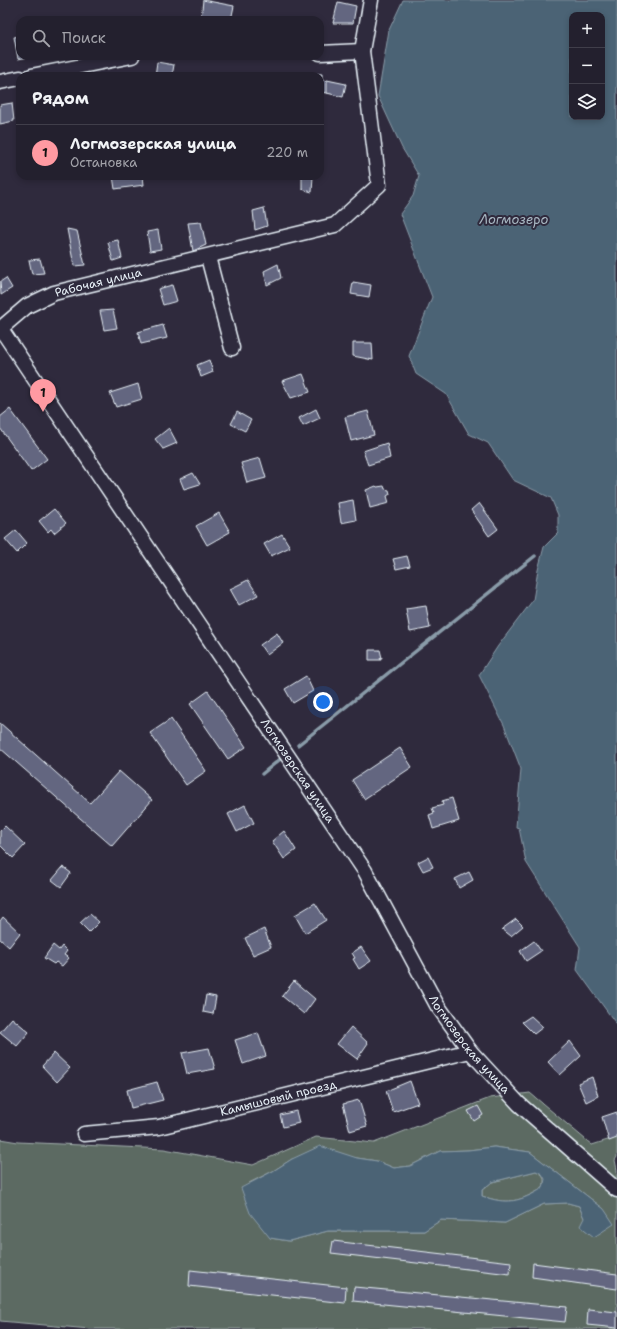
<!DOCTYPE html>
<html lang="ru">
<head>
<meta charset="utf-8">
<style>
	body { margin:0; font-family:"Shantell Sans",sans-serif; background:#2b2836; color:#f1f3f6 }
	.controls { position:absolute; right:12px; top:12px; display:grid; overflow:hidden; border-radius:8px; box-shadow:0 2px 6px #0003 }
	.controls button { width:36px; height:36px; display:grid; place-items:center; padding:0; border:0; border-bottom:1px solid #403e4a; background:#23202e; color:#f1f3f6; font:20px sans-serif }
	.you { position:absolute; left:323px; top:702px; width:14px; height:14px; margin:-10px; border:3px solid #fff; border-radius:50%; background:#1a73e8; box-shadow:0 0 0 6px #1a73e833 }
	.badge { display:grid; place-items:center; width:26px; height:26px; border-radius:50%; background:#ff9aa2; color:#111; font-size:13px; font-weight:700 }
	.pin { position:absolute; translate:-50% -33px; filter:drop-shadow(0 1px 2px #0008) }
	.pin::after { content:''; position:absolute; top:21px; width:14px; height:12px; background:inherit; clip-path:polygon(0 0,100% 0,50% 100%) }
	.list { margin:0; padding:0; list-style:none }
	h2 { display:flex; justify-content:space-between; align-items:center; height:52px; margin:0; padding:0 16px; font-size:17px }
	h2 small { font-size:13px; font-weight:400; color:#a3a3aa }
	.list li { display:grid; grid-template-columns:26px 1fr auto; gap:12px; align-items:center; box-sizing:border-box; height:56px; padding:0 16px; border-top:1px solid #403e4a }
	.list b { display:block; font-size:15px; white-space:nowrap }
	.list p { margin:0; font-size:13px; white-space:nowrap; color:#a3a3aa }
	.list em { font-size:13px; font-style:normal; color:#a3a3aa }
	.icon { flex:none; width:22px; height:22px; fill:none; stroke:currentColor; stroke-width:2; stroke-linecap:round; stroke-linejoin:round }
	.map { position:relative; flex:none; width:617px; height:1329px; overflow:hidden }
	.search { position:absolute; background:#23202e; box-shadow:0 2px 6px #0003; left:16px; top:16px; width:308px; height:44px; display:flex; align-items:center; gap:10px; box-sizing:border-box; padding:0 14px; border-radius:12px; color:#a3a3aa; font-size:15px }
	.panel { position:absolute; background:#23202e; box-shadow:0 2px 6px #0003; left:16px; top:72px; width:308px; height:108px; border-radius:12px }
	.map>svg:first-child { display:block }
	.green { fill:#5c6b62; stroke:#a2aead; fill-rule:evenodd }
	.water { fill:#4b6374; stroke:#8a9ca9; fill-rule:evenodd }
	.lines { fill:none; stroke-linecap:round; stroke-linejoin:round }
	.stream { stroke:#8a9ca9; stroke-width:3.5 }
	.building { fill:#646680; stroke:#e8f1f8 }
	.minor-casing { stroke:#e8f1f8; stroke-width:17 }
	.minor { stroke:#2f2a3d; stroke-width:14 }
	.labels { text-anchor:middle; stroke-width:4; stroke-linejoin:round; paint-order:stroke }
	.street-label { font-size:12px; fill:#e8f1f8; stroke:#2f2a3d }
	.water-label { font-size:13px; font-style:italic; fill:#a9b8c3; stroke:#2f2a3d }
</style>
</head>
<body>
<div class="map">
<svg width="617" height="1329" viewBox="0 0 617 1329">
	<rect width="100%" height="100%" fill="#2f2a3d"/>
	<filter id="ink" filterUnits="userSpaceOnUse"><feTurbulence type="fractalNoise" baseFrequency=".025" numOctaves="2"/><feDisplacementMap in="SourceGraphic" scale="8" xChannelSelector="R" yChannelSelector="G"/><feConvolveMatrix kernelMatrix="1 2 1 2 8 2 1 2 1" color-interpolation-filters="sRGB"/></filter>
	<g filter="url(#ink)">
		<g class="green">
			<path d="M 530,1093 L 592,1145 L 617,1137 L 617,1157 L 615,1160 L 617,1170 L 617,1329 L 90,1329 L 0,1321 L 0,1139 L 18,1142 L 164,1149 L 253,1165 L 316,1137 L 374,1143 L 490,1098 ZM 494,1147 L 530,1152 L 604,1209 L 584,1218 L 579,1206 L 568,1203 L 544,1204 L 505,1223 L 441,1220 L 424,1231 L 328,1231 L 289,1241 L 270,1238 L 249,1183 L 273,1171 L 292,1159 L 357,1158 L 377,1161 L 394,1168 L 410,1166 L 440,1151 L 468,1150 Z"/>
			<path d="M 536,1171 C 545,1175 545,1179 543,1188 C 519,1202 508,1205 482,1196 L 482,1190 L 492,1182 Z"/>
		</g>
		<g class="water">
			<path d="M 403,0 L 617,0 L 617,1025 L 577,970 L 580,947 L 526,862 L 519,828 L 516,827 L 521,769 L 504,725 L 479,675 L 498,646 L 533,600 L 538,570 L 544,547 L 558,533 L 558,515 L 551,498 L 513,480 L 488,443 L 469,434 L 446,394 L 416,374 L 409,356 L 432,297 L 400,214 L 413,196 L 419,176 L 402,148 L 378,96 L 389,30 ZM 572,15 L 602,15 L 602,117 L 572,117 Z"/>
			<path d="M 320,1146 L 357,1158 L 377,1161 L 394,1168 L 410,1166 L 440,1151 L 468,1150 L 494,1147 L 530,1152 L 604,1209 L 614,1224 L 594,1237 L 580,1226 L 584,1218 L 579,1206 L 568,1203 L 544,1204 L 505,1223 L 441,1220 L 424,1231 L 328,1231 L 289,1241 L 270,1238 L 250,1213 L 241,1188 L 273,1171 L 292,1159 ZM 536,1171 L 542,1174 L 545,1179 L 543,1188 C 520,1202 507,1205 482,1196 L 482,1190 L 492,1182 Z"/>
		</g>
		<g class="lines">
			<g class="stream">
				<polyline points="298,745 535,556"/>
				<polyline points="262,774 284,756"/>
			</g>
		</g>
		<g class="building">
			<polygon points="203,0 234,6 231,20 201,19"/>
			<polygon points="338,2 356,6 353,23 333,23"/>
			<polygon points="20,36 20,56 35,56 18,59 14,37"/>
			<polygon points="157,62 174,65 172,76 155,76"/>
			<polygon points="308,73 322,74 322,80 335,82 334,94 320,92 320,76 308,76"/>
			<polygon points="327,80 346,84 343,97 327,93"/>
			<polygon points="12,103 14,121 0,124 0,105"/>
			<polygon points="113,176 143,176 144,185 115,189"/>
			<polygon points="302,176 313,176 312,192 302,189"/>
			<polygon points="264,208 267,226 255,230 253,211"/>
			<polygon points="201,222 206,245 193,251 188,223"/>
			<polygon points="67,229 77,231 85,265 74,266"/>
			<polygon points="158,230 161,249 150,251 147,232"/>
			<polygon points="118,240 122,258 113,261 108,242"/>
			<polygon points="40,259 44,273 32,274 29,260"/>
			<polygon points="278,264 281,278 267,285 264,271"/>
			<polygon points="6,278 12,288 1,295 0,282"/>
			<polygon points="353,282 371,285 369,297 351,294"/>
			<polygon points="172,285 177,301 163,305 158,289"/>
			<polygon points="113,310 117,328 104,330 100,311"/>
			<polygon points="163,325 167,338 141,344 138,332"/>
			<polygon points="353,343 372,343 373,360 353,356"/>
			<polygon points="209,360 213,372 201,377 197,365"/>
			<polygon points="303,374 310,392 291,398 282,381"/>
			<polygon points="138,384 142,399 116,407 110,393"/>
			<polygon points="10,409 47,459 31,471 0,428 0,417"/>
			<polygon points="316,409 320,418 303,426 299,418"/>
			<polygon points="368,411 374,435 351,441 345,417"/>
			<polygon points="237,412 251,420 245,431 231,424"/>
			<polygon points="169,428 177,443 163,449 155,439"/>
			<polygon points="387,443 390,458 368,465 363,451"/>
			<polygon points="260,458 266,478 247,483 241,463"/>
			<polygon points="193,473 200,484 184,489 180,479"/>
			<polygon points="376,486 377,487 384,486 385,489 389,490 390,494 387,496 389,503 370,508 366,490"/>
			<polygon points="353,500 356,520 341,523 338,503"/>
			<polygon points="479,503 498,529 489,536 471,510"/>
			<polygon points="54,509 66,523 54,533 51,529 48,532 39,521"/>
			<polygon points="219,513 230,532 207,545 196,526"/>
			<polygon points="16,530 27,543 17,553 5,539"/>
			<polygon points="282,534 290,547 271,556 264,544"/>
			<polygon points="407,556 410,566 396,569 393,559"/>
			<polygon points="248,580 258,595 239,605 230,589"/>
			<polygon points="426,606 430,628 410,632 406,609"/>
			<polygon points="277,633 283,643 267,655 260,645"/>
			<polygon points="369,650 380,650 382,658 380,658 381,660 369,660"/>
			<polygon points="306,676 313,691 293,703 285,689"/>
			<polygon points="208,691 246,747 228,759 190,704"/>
			<polygon points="171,719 206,771 186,785 150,733"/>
			<polygon points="0,723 90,803 119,771 152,800 112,846 0,748"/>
			<polygon points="400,748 412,767 364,799 352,780"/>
			<polygon points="452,798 459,821 433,829 429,815 434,813 432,808 443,805 442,801"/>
			<polygon points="245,805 254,823 237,832 228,814"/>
			<polygon points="5,826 25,845 13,858 0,845 0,831"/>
			<polygon points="284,831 296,850 284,859 272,841"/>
			<polygon points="428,857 433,867 423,871 418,862"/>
			<polygon points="63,867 71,873 61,887 52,880"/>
			<polygon points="469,872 473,880 459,888 455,879"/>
			<polygon points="315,903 326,920 305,933 295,915"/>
			<polygon points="90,914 99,922 89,932 80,923"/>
			<polygon points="3,917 20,933 9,947 0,939 0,921"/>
			<polygon points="516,919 523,926 511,936 502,929"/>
			<polygon points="264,929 271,947 253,955 245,938"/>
			<polygon points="534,941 541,951 526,961 520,951"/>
			<polygon points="53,945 59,950 62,946 67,951 64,955 69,958 62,966 56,962 54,964 44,958"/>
			<polygon points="361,947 371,961 359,969 353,959 355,958 352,953"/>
			<polygon points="294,981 315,999 304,1014 282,996"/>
			<polygon points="206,995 216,997 213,1014 203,1012"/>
			<polygon points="531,1016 543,1027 534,1034 522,1022"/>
			<polygon points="12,1018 29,1032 17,1046 0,1032"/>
			<polygon points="351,1027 368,1043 357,1059 337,1044"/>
			<polygon points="258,1033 266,1056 243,1064 235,1040"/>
			<polygon points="570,1041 581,1056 560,1075 548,1062"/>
			<polygon points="209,1048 215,1069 187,1074 182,1053"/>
			<polygon points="54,1053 70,1068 57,1082 42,1066"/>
			<polygon points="592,1077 598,1096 586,1102 578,1083"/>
			<polygon points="410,1081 418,1103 393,1112 386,1091"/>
			<polygon points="157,1082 163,1100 131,1108 127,1090"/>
			<polygon points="359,1100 367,1126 350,1131 343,1104"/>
			<polygon points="478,1106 483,1115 474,1121 468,1111"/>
			<polygon points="296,1111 299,1123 283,1127 280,1115"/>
			<polygon points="617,1112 617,1138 609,1141 602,1117"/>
			<polygon points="333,1241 511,1262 510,1274 331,1253"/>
			<polygon points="533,1263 617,1274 617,1289 532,1277"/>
			<polygon points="190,1270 346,1287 345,1303 189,1286"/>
			<polygon points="354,1287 567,1307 565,1322 353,1301"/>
			<polygon points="588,1309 617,1312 617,1328 587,1325"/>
		</g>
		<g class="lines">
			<g class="minor-casing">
				<g id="minor">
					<polyline points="320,53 362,51"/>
					<polyline points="31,76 132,56"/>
					<polyline points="0,82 20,78"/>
					<polyline points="208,257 232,348"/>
					<path id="s1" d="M 0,329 L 27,306 L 54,293 L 335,225 L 379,185 L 362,51 L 371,0"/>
					<path id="s2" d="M 1,329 L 365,871 L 437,1005 L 470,1051 L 519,1104 L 617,1190"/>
					<path id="s3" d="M 84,1134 L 159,1127 L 470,1051"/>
				</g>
			</g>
			<use href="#minor" class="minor"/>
		</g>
	</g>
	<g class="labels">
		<g class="street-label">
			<text dy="4" stroke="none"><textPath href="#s1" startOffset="111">Рабочая улица</textPath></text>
			<text dy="4" stroke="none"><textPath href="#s2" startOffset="532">Логмозерская улица</textPath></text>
			<text dy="4" stroke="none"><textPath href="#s2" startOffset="856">Логмозерская улица</textPath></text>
			<text dy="4" stroke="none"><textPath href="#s3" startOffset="198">Камышовый проезд</textPath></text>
		</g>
		<g class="water-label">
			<text x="514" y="224">Логмозеро</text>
		</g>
	</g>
</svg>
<div class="controls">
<button>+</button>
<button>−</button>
<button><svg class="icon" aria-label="layers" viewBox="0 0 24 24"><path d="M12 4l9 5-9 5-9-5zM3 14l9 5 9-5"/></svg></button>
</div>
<div class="you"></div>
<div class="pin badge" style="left:43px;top:412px">1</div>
<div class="search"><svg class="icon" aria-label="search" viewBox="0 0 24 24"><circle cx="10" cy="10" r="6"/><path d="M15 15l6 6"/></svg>Поиск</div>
<section class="panel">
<h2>Рядом<small></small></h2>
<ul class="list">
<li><span class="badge">1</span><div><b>Логмозерская улица</b><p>Остановка</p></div><em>220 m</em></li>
</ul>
</section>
</div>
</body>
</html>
